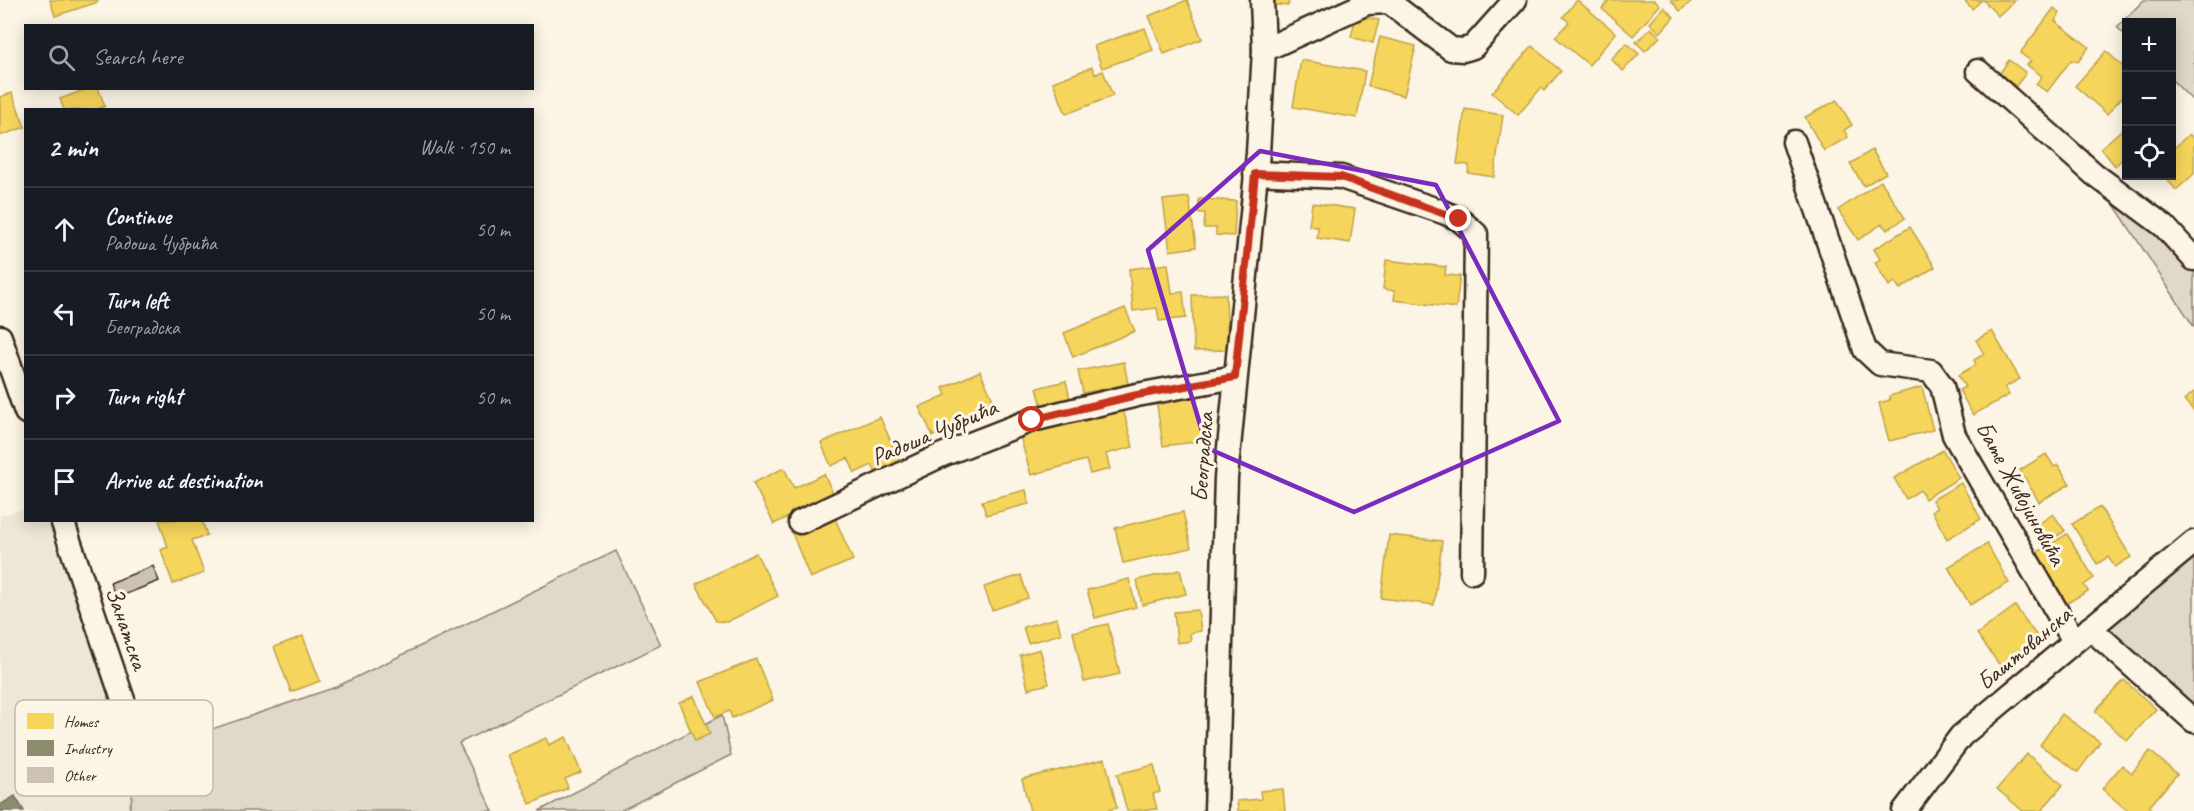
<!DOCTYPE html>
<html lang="en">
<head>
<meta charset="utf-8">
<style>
	body { margin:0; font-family:Caveat,sans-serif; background:#20242c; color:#f1f3f6 }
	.controls { position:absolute; right:18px; top:18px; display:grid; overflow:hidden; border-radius:0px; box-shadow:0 3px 15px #0003 }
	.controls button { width:54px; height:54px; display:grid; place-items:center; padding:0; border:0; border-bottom:2px solid #363941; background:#171b24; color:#f1f3f6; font:30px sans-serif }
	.stop { position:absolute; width:18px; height:18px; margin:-14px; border:4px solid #c8321e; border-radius:50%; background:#fff }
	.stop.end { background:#c8321e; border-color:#fff; box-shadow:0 2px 6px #0008 }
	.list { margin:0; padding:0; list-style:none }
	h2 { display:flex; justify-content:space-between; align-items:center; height:78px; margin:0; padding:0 24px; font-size:26px }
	h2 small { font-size:20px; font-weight:400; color:#9ea1a6 }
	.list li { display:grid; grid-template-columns:39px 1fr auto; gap:18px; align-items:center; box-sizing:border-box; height:84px; padding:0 24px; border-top:2px solid #363941 }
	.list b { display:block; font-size:22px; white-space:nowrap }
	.list p { margin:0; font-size:20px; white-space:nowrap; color:#9ea1a6 }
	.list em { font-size:20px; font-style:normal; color:#9ea1a6 }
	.icon { flex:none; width:33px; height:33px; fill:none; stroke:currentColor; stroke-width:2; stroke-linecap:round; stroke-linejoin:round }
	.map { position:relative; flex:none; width:2194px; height:811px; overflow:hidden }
	.search { position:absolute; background:#171b24; box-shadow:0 3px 15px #0003; left:24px; top:24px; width:510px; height:66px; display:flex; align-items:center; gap:15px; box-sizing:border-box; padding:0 21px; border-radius:0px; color:#9ea1a6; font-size:22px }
	.panel { position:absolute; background:#171b24; box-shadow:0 3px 15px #0003; left:24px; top:108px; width:510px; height:414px; border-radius:0px }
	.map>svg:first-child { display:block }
	.built { fill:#eee6d6 }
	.green { fill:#e0d8c8; stroke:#8e8173; stroke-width:1.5 }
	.homes { fill:#f6d55c; stroke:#bea249; stroke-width:1.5 }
	.industry { fill:#8c8c6e; stroke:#746f56; stroke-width:1.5 }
	.building { fill:#ccc2b3; stroke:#3b2a1e; stroke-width:1.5 }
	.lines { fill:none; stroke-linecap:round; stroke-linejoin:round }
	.minor-casing { stroke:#3b2a1e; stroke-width:27 }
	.minor { stroke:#fcf5e5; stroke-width:22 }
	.route { stroke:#c8321e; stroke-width:8 }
	.marked { fill:none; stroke:#7b2cbf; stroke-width:4.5; stroke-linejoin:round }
	.labels { text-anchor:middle; stroke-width:6; stroke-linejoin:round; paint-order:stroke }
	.street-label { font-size:24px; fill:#3b2a1e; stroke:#fcf5e5 }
	.key { fill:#fcf5e5; stroke:#c2b8a9; stroke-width:1.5 }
	.key-label { font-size:16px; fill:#3b2a1e }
</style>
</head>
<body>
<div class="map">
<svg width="2194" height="811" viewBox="0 0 2194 811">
	<rect width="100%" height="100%" fill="#fcf5e5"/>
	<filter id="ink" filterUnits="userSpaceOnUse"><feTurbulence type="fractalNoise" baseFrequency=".0167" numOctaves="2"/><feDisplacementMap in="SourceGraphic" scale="12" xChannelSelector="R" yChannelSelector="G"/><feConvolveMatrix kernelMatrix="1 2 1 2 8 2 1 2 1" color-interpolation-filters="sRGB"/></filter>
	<g filter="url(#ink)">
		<polygon class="built" points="25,509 26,520 62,521 141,753 129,811 0,811 0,515"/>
		<g class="green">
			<polygon points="2144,0 2194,0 2194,102 2172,80 2172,22 2126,22 2126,36 2117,27"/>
			<polygon points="2094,174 2194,259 2194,327"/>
			<polygon points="2194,542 2194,721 2090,628"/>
			<polygon points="616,551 661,645 459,743 493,811 129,811 141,753 336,687"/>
			<polygon points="722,715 731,755 620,811 539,811"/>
		</g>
		<g class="homes">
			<polygon points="50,0 97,0 98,2 55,16"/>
			<polygon points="1187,0 1202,39 1164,54 1149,16"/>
			<polygon points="1268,0 1289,0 1288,6 1268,4"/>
			<polygon points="1577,0 1616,33 1589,65 1555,37 1569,22 1563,17"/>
			<polygon points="1609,0 1655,0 1660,5 1633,36 1602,9"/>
			<polygon points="1671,0 1693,0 1680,11"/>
			<polygon points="1964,0 1982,0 1972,9"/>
			<polygon points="1983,0 2015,0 1998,16"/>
			<polygon points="1664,7 1674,17 1660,33 1650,23"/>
			<polygon points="2054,8 2060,13 2055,21 2089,47 2078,62 2071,60 2047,92 2036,84 2042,76 2027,65 2031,61 2020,53"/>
			<polygon points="1356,15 1379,20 1373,43 1351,37"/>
			<polygon points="1145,28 1153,50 1102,68 1094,46"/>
			<polygon points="1651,28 1660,37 1645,51 1636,42"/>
			<polygon points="1380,37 1416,46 1404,96 1368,86"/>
			<polygon points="1627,43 1639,54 1623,71 1611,59"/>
			<polygon points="1532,46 1561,71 1544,91 1541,88 1518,115 1492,93"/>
			<polygon points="2106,51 2126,69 2126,93 2107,114 2075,86"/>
			<polygon points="1301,60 1365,71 1357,118 1293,107"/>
			<polygon points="2009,60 2026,73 2016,86 1999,74"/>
			<polygon points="1092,67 1095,74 1103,71 1113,96 1066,114 1053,82"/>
			<polygon points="89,88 98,88 105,106 95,110 64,110 60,99"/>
			<polygon points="12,93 25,127 0,136 0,97"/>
			<polygon points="1837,100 1852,125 1844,130 1848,137 1824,151 1805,117"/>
			<polygon points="1465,109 1503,115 1494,177 1468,173 1469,165 1457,164"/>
			<polygon points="2126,126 2126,156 2115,166 2101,148"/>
			<polygon points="2189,134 2194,139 2194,174 2176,190 2164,176 2172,176 2172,150"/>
			<polygon points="1872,150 1886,173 1864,186 1850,164"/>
			<polygon points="1881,181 1905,218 1887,230 1882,224 1858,240 1838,210"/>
			<polygon points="1189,197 1196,247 1170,251 1163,200"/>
			<polygon points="1199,199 1236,201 1234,236 1216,235 1216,228 1204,228 1205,213 1198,213"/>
			<polygon points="1312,203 1355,209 1350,243 1317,238 1318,227 1309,226"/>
			<polygon points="1910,227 1935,267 1900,289 1895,282 1889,286 1875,263 1880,259 1874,249"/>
			<polygon points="1386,260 1446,267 1445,275 1460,276 1456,308 1394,300 1395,291 1383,289"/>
			<polygon points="1168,264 1172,293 1183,292 1186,318 1159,321 1157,308 1133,311 1129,269"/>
			<polygon points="1226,294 1228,350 1194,351 1192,295"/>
			<polygon points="1125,308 1135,331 1073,357 1064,333"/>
			<polygon points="1992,331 2020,379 2005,387 2009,395 1973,415 1959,390 1965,387 1958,375 1976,365 1974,360 1984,354 1976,340"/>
			<polygon points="1124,362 1128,384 1083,393 1078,371"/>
			<polygon points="980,371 996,407 933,436 919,407 946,395 943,388"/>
			<polygon points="1066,381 1070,399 1042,406 1037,388"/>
			<polygon points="1922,387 1933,430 1889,441 1879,403 1890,400 1889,396"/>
			<polygon points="2194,392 2194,411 2184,400"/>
			<polygon points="1196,395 1202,441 1163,446 1156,399"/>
			<polygon points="1122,405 1133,447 1106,454 1110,469 1090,474 1086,460 1031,475 1019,433"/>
			<polygon points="880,417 900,462 876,473 872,465 855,473 848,458 831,466 821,443"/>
			<polygon points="1943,450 1959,478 1925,499 1920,490 1906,499 1894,478"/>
			<polygon points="2046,454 2054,467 2058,465 2070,484 2039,502 2020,470"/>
			<polygon points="784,468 794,488 824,474 834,495 774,524 753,483"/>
			<polygon points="1961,483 1981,519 1947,539 1932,511 1937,508 1932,500"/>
			<polygon points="1026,490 1029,504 986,515 982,501"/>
			<polygon points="2100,507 2131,557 2115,567 2108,557 2097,564 2072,524"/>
			<polygon points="1183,512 1191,548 1123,563 1115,528"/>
			<polygon points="2053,514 2065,531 2044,544 2033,528"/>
			<polygon points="834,516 853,560 810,578 792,533"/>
			<polygon points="159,520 202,520 207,535 192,540 204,573 173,584 161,550 168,547"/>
			<polygon points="2067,534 2094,578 2084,585 2088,591 2064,605 2033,555"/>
			<polygon points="1389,535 1442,541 1434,605 1381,598"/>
			<polygon points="1987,544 2009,583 1970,605 1948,567"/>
			<polygon points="756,553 778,596 727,622 716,621 696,584"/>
			<polygon points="1180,570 1186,594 1142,605 1137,580"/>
			<polygon points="1021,575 1028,598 992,610 984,587"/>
			<polygon points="1129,579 1136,607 1095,618 1087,590"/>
			<polygon points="2015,606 2042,643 2004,671 1977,634"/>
			<polygon points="1198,610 1201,631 1190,633 1191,641 1177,643 1174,612"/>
			<polygon points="1057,618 1061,634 1028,643 1023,627"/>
			<polygon points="1108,624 1120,674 1084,682 1073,632"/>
			<polygon points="303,636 320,681 291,692 274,647"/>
			<polygon points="1040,649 1049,684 1028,689 1020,655"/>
			<polygon points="756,659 773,700 732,718 729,711 715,717 700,682"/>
			<polygon points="2124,680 2156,709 2127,741 2095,711"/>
			<polygon points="694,696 710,734 695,741 679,703"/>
			<polygon points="2062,714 2100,742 2078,772 2040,745"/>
			<polygon points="566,737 581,772 565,779 568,788 530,804 508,755 546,738 549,745"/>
			<polygon points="2150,751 2177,774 2149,807 2154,811 2128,811 2102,789 2122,765 2132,773"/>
			<polygon points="2027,754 2063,785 2041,811 2023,811 1997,789"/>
			<polygon points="1105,759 1117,808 1104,811 1030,811 1022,779"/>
			<polygon points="1154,765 1160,792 1153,794 1157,809 1127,811 1117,774"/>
			<polygon points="1283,789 1285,811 1238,811 1237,801 1261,799 1260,791"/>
		</g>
		<polygon class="industry" points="15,796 24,811 0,811 0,805"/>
		<polygon class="building" points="153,566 159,581 116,598 110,583"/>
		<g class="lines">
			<g class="minor-casing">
				<g id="minor">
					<polyline points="1264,50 1367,3 1389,2 1451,49 1463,50 1473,47 1515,0"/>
					<polyline points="1978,71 2094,174 2164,226 2194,259"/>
					<polyline points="1794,142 1865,350 1880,364 1931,371 1942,386 1954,435 2074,641"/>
					<polyline points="1255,173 1341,177 1443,212 1459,219 1476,234 1472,572"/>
					<polyline points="0,337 26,412"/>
					<polyline points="62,520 141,753"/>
					<polyline points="800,522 942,455 1032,420 1137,395 1235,377"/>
					<polyline points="2090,628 2194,721"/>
					<polyline points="1216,811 1226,478 1258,153 1264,50 1262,0"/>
					<polyline points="1904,811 1961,736 2194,542"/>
				</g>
			</g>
			<use href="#minor" class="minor"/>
		</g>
	</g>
	<g class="lines" filter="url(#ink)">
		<polyline class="route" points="1032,420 1137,395 1235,377 1255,174 1341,177 1459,219"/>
	</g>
	<path class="marked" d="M 1260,151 L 1436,185 L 1559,421 L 1354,512 L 1207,448 L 1148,250 Z"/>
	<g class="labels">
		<g class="street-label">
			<text transform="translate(934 432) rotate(-23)" y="8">Радоша Чубрића</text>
			<text transform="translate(1202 457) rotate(-86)" y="8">Београдска</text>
			<text transform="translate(2021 493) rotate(61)" y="8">Бате Живојиновића</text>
			<text transform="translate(127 628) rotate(71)" y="8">Занатска</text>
			<text transform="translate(2024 648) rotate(-40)" y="8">Баштованска</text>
		</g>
	</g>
	<rect x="15" y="700" width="198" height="96" rx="9" class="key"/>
	<rect x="27" y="713" width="27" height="16" fill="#f6d55c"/>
	<rect x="27" y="740" width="27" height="16" fill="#8c8c6e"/>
	<rect x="27" y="767" width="27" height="16" fill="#ccc2b3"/>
	<g class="key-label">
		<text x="64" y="727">Homes</text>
		<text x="64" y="754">Industry</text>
		<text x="64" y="781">Other</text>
	</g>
</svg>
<div class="controls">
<button>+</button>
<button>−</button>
<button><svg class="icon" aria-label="locate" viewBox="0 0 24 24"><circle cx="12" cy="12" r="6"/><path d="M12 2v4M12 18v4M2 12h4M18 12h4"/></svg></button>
</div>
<div class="stop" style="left:1032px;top:420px"></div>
<div class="stop end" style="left:1459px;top:219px"></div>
<div class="search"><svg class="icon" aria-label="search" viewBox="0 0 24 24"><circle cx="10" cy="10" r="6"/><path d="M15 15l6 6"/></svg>Search here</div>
<section class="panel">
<h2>2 min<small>Walk · 150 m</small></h2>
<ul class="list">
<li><svg class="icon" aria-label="ahead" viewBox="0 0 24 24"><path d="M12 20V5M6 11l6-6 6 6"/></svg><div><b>Continue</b><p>Радоша Чубрића</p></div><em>50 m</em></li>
<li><svg class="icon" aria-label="left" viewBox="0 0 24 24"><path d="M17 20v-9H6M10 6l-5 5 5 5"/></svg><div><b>Turn left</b><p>Београдска</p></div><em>50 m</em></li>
<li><svg class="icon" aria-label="right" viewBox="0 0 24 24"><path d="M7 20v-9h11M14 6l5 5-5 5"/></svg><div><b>Turn right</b></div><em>50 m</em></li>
<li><svg class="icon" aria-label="arrive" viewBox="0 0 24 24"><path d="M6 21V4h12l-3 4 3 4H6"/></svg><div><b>Arrive at destination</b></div></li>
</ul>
</section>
</div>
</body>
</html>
